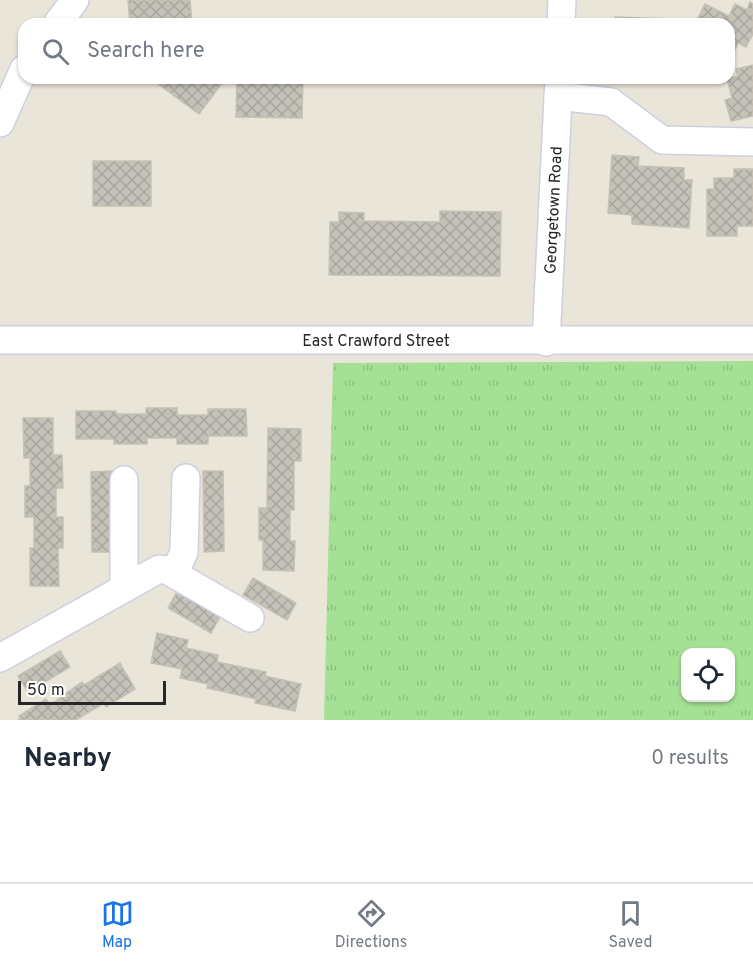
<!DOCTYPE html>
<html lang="en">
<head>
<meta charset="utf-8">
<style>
	body { margin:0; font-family:Overpass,sans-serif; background:#f6f6f7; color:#1f2937 }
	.controls { position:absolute; right:18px; bottom:18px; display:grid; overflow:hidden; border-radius:12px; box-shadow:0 2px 4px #0004 }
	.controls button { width:54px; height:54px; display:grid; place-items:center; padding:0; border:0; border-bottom:2px solid #e0e1e3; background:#fff; color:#1f2937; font:30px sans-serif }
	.scale { position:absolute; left:18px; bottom:15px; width:148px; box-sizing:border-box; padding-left:6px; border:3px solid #272727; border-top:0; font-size:16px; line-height:21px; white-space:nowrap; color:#272727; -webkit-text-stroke:4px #fff; paint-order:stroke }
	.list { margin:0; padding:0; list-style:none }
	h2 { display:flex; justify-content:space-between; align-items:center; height:78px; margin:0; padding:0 24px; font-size:26px }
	h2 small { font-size:20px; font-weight:400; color:#747a83 }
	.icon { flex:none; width:33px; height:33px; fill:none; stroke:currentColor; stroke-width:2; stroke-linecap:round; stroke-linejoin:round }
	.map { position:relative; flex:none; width:753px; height:720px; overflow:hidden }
	.search { position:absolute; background:#fff; box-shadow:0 2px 4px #0004; left:18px; right:18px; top:18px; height:66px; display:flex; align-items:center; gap:15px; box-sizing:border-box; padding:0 21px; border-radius:18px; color:#747a83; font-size:22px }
	.sheet { height:162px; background:#fff }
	nav { display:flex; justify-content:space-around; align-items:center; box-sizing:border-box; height:84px; border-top:2px solid #e0e1e3; background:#fff; font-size:16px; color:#747a83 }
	nav a { display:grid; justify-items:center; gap:3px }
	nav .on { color:#1a73e8 }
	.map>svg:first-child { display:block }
	.grass { fill:url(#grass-tufts); fill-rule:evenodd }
	.building { fill:url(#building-cross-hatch); stroke:#c5c1b3; stroke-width:1.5 }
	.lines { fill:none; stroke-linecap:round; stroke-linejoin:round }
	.minor-casing { stroke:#cecfe1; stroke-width:30 }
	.minor { stroke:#fff; stroke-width:27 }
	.labels { text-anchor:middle; stroke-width:5; stroke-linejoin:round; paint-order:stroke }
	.street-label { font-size:16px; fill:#272727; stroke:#fff }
</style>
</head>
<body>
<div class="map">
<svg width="753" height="720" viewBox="0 0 753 720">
	<defs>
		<pattern id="grass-tufts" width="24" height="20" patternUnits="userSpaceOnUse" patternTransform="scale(1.5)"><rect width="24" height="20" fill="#a5e195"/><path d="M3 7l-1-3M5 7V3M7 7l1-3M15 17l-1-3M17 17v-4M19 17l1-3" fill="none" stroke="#8ec180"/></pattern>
		<pattern id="building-cross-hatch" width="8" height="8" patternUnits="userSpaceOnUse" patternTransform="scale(1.5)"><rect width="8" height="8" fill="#c5c1b9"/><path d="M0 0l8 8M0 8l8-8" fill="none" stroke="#a9a69f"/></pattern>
	</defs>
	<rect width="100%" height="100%" fill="#eae5d9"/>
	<path class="grass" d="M 753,361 L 753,720 L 324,720 L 333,363 ZM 686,652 L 730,652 L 730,698 L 686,698 Z"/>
	<g class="building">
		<polygon points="128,0 190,0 192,24 130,24"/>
		<polygon points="750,2 753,4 753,34 746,47 738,43 729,62 729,24 695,24 705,4 729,16 735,4 747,10"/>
		<polygon points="615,17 672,19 672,24 615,24"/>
		<polygon points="753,65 753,116 731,121 725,100 732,98 727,79 738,76 736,69"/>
		<polygon points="150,78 226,78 199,114"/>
		<polygon points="237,78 303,78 302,118 236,117"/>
		<polygon points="612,155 639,157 638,166 684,168 684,180 692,180 689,228 632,224 632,215 608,213"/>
		<rect x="93" y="161" width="58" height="45"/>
		<polygon points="734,169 753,169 753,226 737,226 737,236 707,236 707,189 714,189 714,178 734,178"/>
		<polygon points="440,211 501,212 500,276 329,275 330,222 339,222 339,212 364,213 364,221 440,222"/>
		<polygon points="146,408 177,408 177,415 208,415 208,409 246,409 247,436 208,436 208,444 177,444 177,438 147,438 147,444 114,444 114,439 76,439 76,411 116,411 116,414 146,414"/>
		<polygon points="23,418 53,418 53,455 62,455 63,488 56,488 56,517 63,517 63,548 58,548 59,586 30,586 30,548 34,548 34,517 25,517 25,486 30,486 30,458 24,458"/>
		<polygon points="268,428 301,429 301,461 294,461 294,510 290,510 290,541 295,541 294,571 263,570 263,540 259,540 259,508 267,508"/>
		<polygon points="112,471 113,552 92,552 91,472"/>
		<polygon points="203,471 223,471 224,551 204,552"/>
		<polygon points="253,578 296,603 287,620 243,595"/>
		<polygon points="178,590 221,615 211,633 168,608"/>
		<polygon points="157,633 188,640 186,648 218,655 217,662 266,672 265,676 301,684 295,711 255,703 256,699 207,688 208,684 180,678 182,669 151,663"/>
		<polygon points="60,651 70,667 28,692 18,676"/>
		<polygon points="120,663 135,689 106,707 104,703 76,720 18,720 21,718 19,716 46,699 50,705 82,682 84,685"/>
	</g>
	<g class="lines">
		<g class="minor-casing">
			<g id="minor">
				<polyline points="57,24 75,0"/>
				<polyline points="561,24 562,0"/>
				<polyline points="558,96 611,102 662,140 753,142"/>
				<polyline points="0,123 24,69"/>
				<path id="s1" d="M 0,340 L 753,340"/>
				<path id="s2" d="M 546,342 L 559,78"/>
				<polyline points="124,480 124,587"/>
				<polyline points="174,574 184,552 186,478"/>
				<polyline points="0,658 159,569 167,570 250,618"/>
			</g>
		</g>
		<use href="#minor" class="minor"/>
	</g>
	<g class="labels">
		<g class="street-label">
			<text dy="6" stroke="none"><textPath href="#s2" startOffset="132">Georgetown Road</textPath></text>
			<text dy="6" stroke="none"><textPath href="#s1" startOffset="376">East Crawford Street</textPath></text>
		</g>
	</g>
</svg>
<div class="controls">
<button><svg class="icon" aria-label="locate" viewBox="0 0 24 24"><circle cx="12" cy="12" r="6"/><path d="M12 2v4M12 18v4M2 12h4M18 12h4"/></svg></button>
</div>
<div class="scale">50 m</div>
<div class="search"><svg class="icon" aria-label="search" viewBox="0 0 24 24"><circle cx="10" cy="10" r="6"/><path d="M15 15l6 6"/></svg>Search here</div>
</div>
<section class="sheet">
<h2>Nearby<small>0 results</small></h2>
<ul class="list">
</ul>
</section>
<nav>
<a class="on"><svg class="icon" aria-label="map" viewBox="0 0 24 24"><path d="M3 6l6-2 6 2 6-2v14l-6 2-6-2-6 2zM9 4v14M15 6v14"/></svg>Map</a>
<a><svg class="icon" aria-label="directions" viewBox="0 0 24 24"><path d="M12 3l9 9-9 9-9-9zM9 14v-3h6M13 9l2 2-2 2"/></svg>Directions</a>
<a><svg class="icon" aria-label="saved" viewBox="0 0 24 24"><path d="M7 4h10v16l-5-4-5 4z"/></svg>Saved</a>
</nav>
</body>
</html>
